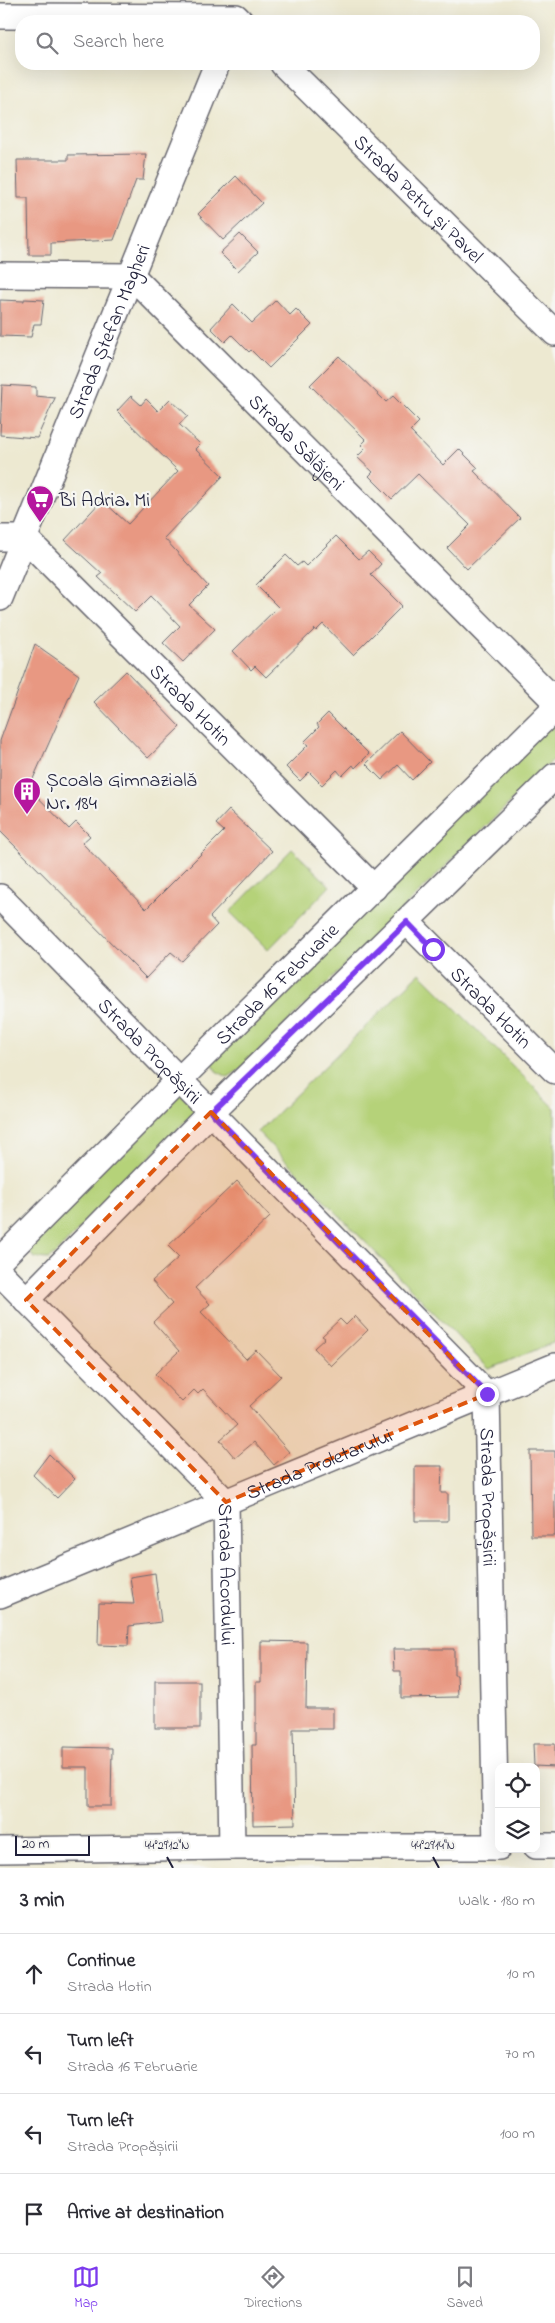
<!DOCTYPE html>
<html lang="en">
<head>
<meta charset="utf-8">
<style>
	body { margin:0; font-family:"Indie Flower",sans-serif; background:#f2f2f3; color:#2b2b33 }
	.controls { position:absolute; right:15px; bottom:15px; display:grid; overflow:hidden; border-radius:10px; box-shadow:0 5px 20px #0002 }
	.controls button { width:45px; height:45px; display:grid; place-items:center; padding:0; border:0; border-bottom:1px solid #e1e1e2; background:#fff; color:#2b2b33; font:25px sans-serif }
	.scale { position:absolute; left:15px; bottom:12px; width:75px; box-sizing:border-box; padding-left:5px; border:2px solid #22223b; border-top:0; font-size:14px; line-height:18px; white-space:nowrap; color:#22223b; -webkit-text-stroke:4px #f6f6f2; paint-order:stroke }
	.stop { position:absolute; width:15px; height:15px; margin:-11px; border:4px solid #7c3aed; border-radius:50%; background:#fff }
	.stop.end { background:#7c3aed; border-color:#fff; box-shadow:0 1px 5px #0008 }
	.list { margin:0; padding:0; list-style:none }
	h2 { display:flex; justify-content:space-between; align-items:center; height:65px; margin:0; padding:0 20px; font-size:21px }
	h2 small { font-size:16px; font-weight:400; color:#7c7c81 }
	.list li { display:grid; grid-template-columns:32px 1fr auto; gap:15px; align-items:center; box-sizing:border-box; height:80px; padding:0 20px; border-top:1px solid #e1e1e2 }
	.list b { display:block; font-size:19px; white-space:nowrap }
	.list p { margin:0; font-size:16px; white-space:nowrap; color:#7c7c81 }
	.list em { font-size:16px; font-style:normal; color:#7c7c81 }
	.icon { flex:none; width:28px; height:28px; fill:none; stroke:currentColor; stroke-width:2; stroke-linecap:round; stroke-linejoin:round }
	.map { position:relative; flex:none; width:555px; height:1868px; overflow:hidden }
	.search { position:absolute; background:#fff; box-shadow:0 5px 20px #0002; left:15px; right:15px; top:15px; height:55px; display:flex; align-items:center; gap:12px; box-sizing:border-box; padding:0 18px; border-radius:20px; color:#7c7c81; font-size:19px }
	.sheet { height:385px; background:#fff }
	nav { display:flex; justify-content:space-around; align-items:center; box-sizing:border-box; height:70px; border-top:1px solid #e1e1e2; background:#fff; font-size:14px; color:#7c7c81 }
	nav a { display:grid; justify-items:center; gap:2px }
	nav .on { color:#7c3aed }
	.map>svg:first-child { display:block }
	.green { fill:#b5d279; stroke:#6c7a5a }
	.building { fill:#e89882 }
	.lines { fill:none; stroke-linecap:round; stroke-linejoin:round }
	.minor-casing { stroke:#696870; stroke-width:28 }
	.minor { stroke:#fff; stroke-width:25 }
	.route { stroke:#7c3aed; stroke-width:6 }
	.marked { fill:#de560e; fill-opacity:0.2; stroke:#de560e; stroke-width:4; stroke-dasharray:10 6; stroke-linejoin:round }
	.ticks { fill:none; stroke:#22223b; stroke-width:2 }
	.labels { text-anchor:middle; stroke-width:4.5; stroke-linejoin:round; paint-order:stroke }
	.street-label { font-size:20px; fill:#22223b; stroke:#f6f6f2 }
	.poi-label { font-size:20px; fill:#22223b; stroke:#f6f6f2; text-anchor:start }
	.ticks-label { font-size:12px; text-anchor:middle; fill:#22223b; stroke:#f6f6f2; stroke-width:4.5; stroke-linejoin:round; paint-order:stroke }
</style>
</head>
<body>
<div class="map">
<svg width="555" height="1868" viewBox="0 0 555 1868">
	<rect width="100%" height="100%" fill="#f6f6f2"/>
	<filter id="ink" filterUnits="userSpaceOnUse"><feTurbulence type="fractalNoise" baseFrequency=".02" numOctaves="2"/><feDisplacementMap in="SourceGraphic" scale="10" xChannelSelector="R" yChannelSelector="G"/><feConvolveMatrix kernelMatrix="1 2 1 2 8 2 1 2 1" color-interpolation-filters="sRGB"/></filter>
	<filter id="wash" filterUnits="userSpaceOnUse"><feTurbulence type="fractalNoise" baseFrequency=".0096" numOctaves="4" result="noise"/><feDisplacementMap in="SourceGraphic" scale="20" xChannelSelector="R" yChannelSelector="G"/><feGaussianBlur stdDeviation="1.12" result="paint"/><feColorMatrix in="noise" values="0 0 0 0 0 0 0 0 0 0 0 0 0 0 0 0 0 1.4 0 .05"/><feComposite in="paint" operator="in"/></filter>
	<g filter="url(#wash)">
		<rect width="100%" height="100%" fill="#ede9d1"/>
		<g class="green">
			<polygon points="555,713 555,758 238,1071 228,1077 216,1071 211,1060"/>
			<polygon points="292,849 330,886 268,950 230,912"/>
			<polygon points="420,973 555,1108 555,1342 489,1369 258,1132"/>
			<polygon points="180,1085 201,1105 54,1255 48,1259 35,1258 27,1249"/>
		</g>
		<g id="blocks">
			<g class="building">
				<polygon points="146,154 143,180 136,180 114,240 51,243 51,255 29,255 28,198 18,198 17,160 68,160 68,155"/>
				<polygon points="236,176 262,203 223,240 198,214"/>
				<polygon points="240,234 258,252 238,271 220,253"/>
				<polygon points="24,299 44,300 41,324 34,324 31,337 0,336 0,300 24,301"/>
				<polygon points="276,300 290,315 296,309 312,325 269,368 251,350 249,352 232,335 225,342 211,328 233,304 252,323"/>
				<polygon points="339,356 386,402 393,396 419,422 410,431 443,465 459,449 478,468 474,471 520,518 467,569 447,548 470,525 418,474 392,499 369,476 373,472 357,457 365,449 361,445 366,440 310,385"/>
				<polygon points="2,385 36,387 36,396 55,398 37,438 0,435"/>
				<polygon points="131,396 141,405 146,399 158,411 170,399 188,416 179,424 200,444 195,449 223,476 164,538 208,586 189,605 215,629 183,662 163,643 180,626 151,596 135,612 98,577 102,574 65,540 102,500 128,524 178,471 117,411"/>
				<polygon points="336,536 359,559 368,551 381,564 371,575 402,606 353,655 323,624 316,631 315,629 266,677 255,666 251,670 233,651 278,607 256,585 286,555 297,566 302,562 306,566"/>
				<polygon points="35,644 79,675 29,788 69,829 76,822 90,836 82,843 146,909 224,831 216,824 229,810 272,851 210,917 217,925 182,961 171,952 146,978 0,831 0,741"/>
				<polygon points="126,671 180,727 148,758 94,702"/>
				<polygon points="328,713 369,754 355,768 353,765 342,776 337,770 322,785 309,772 300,781 286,767 308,745 304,742 319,727 317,724"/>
				<polygon points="400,731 430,762 412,780 398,765 382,780 366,764"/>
				<polygon points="237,1181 270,1217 195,1288 210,1304 201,1312 246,1359 256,1350 281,1376 249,1406 289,1452 274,1465 254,1442 235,1458 220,1440 237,1425 203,1389 198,1394 194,1390 182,1402 155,1374 179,1351 153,1322 172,1304 152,1281 179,1257 168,1246"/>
				<polygon points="355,1316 368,1330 331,1366 314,1348 325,1338 322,1336 340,1319 346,1325"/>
				<polygon points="530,1451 555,1451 555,1536 531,1536"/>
				<polygon points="49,1454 75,1479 57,1498 33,1475"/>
				<polygon points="415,1466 442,1466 441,1493 448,1493 448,1521 415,1521"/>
				<polygon points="155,1573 161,1622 129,1626 128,1646 98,1645 99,1603 134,1604 130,1577"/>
				<polygon points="261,1641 307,1642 306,1708 333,1708 333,1729 293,1729 295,1824 253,1825 252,1745 256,1745 256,1682 261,1682"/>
				<polygon points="393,1649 454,1649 454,1675 457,1675 458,1697 401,1698 401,1671 394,1671"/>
				<rect x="155" y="1681" width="45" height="47"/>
				<polygon points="533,1744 555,1744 555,1767 534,1766"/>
				<polygon points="63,1747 112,1748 111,1806 88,1806 88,1767 63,1767"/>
			</g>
		</g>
	</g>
	<g filter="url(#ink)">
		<use href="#blocks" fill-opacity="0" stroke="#696870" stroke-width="1"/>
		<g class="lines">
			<g class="minor-casing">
				<g id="minor">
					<polyline points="0,16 236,17 240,21"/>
					<path id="s1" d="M 283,64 L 555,333"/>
					<path id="s2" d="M 0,275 L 132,276 L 555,701"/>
					<path id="s3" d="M 0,538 L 25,538 L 374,888"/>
					<path id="s4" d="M 0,598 L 217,64"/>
					<path id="s5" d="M 0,897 L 487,1394 L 496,1847"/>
					<path id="s6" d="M 407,922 L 555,1071"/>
					<path id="s7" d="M 0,1260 L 179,1080 L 555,708"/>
					<path id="s8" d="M 0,1273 L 226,1502 L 232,1847"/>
					<polyline points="26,1300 211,1112 555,776"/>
					<path id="s9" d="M 0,1595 L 555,1366"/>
					<polyline points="536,1846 555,1846"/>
					<polyline points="0,1850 232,1847 499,1847"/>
				</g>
			</g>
			<use href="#minor" class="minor"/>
		</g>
	</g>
	<g class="lines" filter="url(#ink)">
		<polyline class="route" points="433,949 407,922 211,1112 487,1394"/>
	</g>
	<path class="marked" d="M 211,1112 L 487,1394 L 226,1502 L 26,1300 Z"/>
	<path class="ticks" d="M 167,1857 L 173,1868M 433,1857 L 439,1868"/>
	<defs>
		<g id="supermarket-pin" transform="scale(1.4375)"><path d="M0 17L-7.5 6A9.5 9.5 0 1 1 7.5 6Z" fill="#b5179e" stroke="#f6f6f2"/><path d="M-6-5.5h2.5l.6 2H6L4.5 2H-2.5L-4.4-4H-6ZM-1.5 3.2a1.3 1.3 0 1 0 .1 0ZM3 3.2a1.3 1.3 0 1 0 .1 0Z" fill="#fff"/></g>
		<g id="building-pin" transform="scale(1.4375)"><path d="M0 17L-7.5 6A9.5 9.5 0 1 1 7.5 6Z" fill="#b5179e" stroke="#f6f6f2"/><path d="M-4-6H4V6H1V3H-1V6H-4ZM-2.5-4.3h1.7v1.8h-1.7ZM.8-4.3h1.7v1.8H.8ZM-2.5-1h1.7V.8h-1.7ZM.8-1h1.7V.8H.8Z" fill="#fff"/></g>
	</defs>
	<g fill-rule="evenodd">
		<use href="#supermarket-pin" x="40" y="499"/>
		<use href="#building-pin" x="27" y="791"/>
	</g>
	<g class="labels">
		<g class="street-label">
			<text dy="7" stroke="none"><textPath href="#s1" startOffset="191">Strada Petru și Pavel</textPath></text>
			<text dy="7" stroke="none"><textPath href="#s4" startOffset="288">Strada Ștefan Magheri</textPath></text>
			<text dy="7" stroke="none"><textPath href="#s2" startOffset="366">Strada Sălăjeni</textPath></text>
			<text dy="7" stroke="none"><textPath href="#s3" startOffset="260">Strada Hotin</textPath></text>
			<text dy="7" stroke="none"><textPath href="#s7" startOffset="391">Strada 16 Februarie</textPath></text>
			<text dy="7" stroke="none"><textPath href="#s6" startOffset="120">Strada Hotin</textPath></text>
			<text dy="7" stroke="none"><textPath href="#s5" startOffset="215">Strada Propășirii</textPath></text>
			<text dy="7" stroke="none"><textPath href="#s9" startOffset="345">Strada Proletarului</textPath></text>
			<text dy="7" stroke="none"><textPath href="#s5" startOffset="799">Strada Propășirii</textPath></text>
			<text dy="7" stroke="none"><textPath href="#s8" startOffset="394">Strada Acordului</textPath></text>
		</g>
		<g class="poi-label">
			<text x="59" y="506">Bi Adria. Mi</text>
			<text x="46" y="786">Școala Gimnazială<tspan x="46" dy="23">Nr. 184</tspan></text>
		</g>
	</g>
	<g class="ticks-label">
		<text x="167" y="1849">44°29'12"N</text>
		<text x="433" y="1849">44°29'14"N</text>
	</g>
</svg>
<div class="controls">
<button><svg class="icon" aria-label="locate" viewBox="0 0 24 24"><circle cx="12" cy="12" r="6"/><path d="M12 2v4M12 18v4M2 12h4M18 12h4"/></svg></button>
<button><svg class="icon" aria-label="layers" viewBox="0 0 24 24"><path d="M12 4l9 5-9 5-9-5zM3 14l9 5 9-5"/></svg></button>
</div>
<div class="scale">20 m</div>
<div class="stop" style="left:433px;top:949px"></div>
<div class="stop end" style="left:487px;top:1394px"></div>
<div class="search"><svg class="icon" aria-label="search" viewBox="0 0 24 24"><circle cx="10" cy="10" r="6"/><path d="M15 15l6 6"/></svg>Search here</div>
</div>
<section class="sheet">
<h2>3 min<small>Walk · 180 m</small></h2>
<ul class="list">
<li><svg class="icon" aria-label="ahead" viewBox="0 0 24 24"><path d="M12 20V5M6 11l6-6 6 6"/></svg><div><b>Continue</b><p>Strada Hotin</p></div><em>10 m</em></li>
<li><svg class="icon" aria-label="left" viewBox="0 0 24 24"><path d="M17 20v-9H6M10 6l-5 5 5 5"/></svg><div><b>Turn left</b><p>Strada 16 Februarie</p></div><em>70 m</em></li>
<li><svg class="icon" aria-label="left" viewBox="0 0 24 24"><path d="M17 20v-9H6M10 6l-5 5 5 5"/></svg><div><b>Turn left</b><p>Strada Propășirii</p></div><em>100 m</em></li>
<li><svg class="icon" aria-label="arrive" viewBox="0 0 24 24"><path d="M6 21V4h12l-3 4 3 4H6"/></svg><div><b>Arrive at destination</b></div></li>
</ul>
</section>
<nav>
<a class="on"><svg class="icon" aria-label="map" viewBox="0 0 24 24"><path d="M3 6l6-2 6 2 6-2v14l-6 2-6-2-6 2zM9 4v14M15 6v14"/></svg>Map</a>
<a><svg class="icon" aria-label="directions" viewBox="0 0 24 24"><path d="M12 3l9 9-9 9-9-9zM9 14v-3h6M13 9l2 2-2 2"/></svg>Directions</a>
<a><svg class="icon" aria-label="saved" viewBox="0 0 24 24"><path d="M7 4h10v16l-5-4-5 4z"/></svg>Saved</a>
</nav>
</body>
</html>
